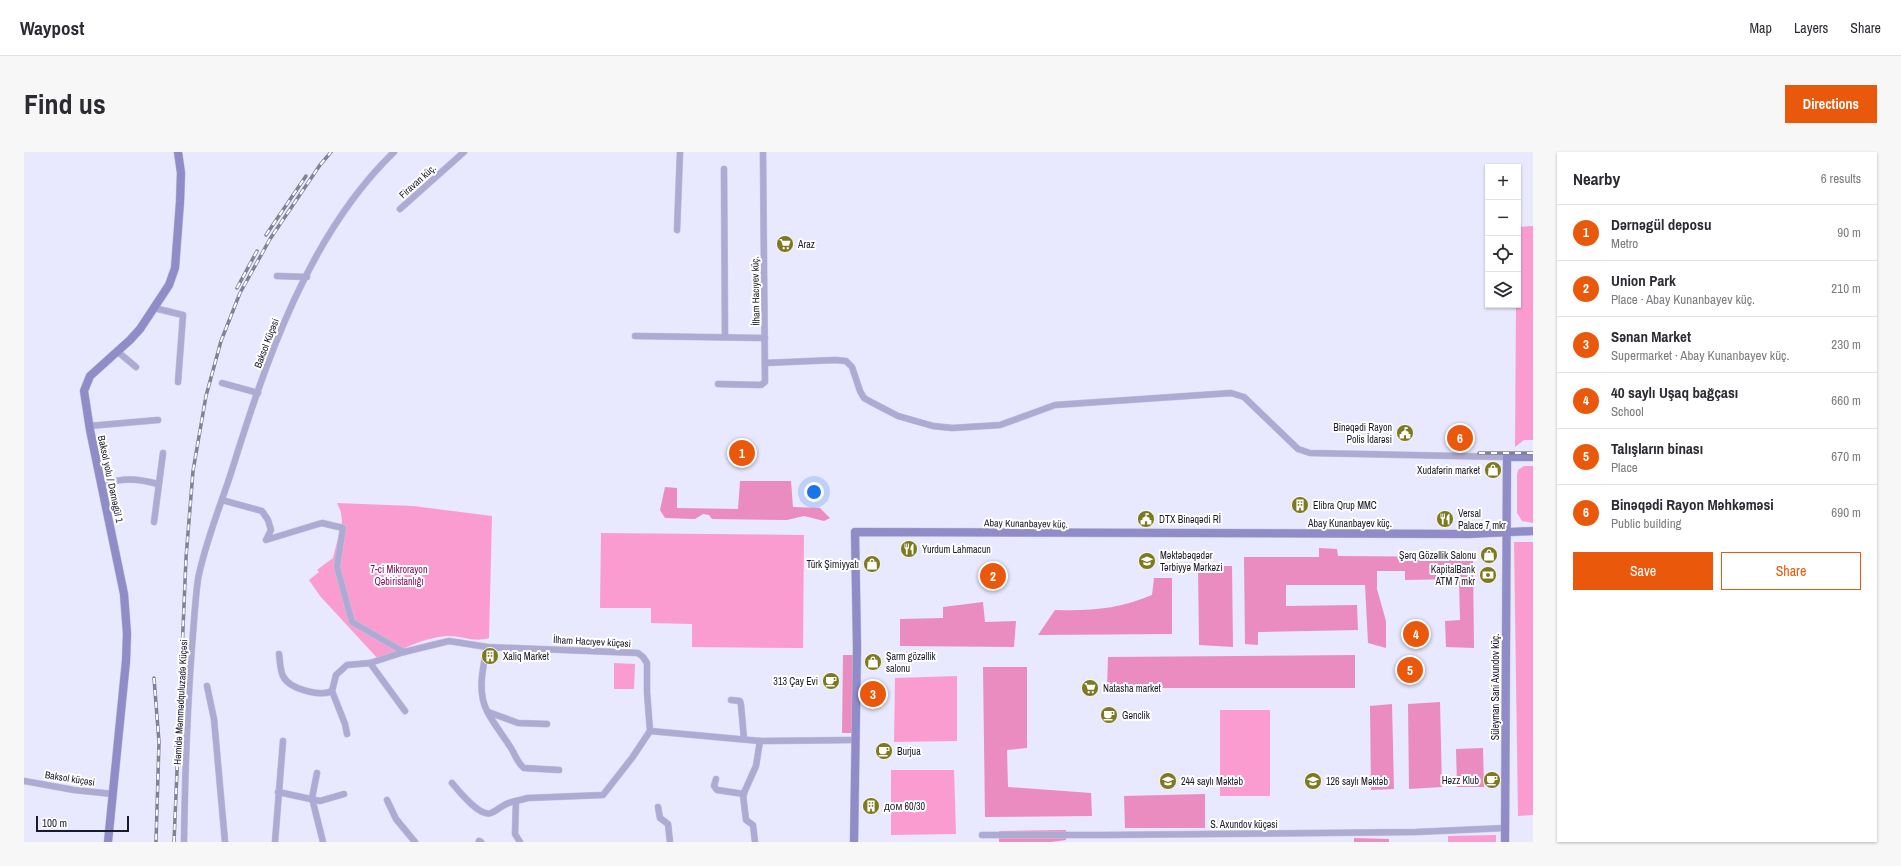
<!DOCTYPE html>
<html lang="en">
<head>
<meta charset="utf-8">
<style>
	body { margin:0; font-family:"Archivo Narrow",sans-serif; background:#f7f7f7; color:#2b2b33 }
	.controls { position:absolute; right:12px; top:12px; display:grid; overflow:hidden; border-radius:0px; box-shadow:0 1px 3px #0004 }
	.controls button { width:36px; height:36px; display:grid; place-items:center; padding:0; border:0; border-bottom:1px solid #e1e1e2; background:#fff; color:#2b2b33; font:20px sans-serif }
	.scale { position:absolute; left:12px; bottom:10px; width:93px; box-sizing:border-box; padding-left:4px; border:2px solid #1b192c; border-top:0; font-size:11px; line-height:14px; white-space:nowrap; color:#1b192c; -webkit-text-stroke:3px #fff; paint-order:stroke }
	.you { position:absolute; left:790px; top:340px; width:14px; height:14px; margin:-10px; border:3px solid #fff; border-radius:50%; background:#1a73e8; box-shadow:0 0 0 6px #1a73e833 }
	.badge { display:grid; place-items:center; width:26px; height:26px; border-radius:50%; background:#ea580c; color:#fff; font-size:13px; font-weight:700 }
	.pin { position:absolute; translate:-50% -50%; border:2px solid #fff; box-shadow:0 1px 4px #0006 }
	.list { margin:0; padding:0; list-style:none }
	h2 { display:flex; justify-content:space-between; align-items:center; height:52px; margin:0; padding:0 16px; font-size:17px }
	h2 small { font-size:13px; font-weight:400; color:#7c7c81 }
	.list li { display:grid; grid-template-columns:26px 1fr auto; gap:12px; align-items:center; box-sizing:border-box; height:56px; padding:0 16px; border-top:1px solid #e1e1e2 }
	.list b { display:block; font-size:15px; white-space:nowrap }
	.list p { margin:0; font-size:13px; white-space:nowrap; color:#7c7c81 }
	.list em { font-size:13px; font-style:normal; color:#7c7c81 }
	.actions { display:flex; gap:8px; padding:12px 16px }
	.actions a { flex:1; padding:9px 0; border:1px solid #ea580c; border-radius:0px; text-align:center; font-size:14px; color:#ea580c }
	.actions .main { background:#ea580c; color:#fff }
	.icon { flex:none; width:22px; height:22px; fill:none; stroke:currentColor; stroke-width:2; stroke-linecap:round; stroke-linejoin:round }
	.map { position:relative; flex:none; width:1509px; height:690px; overflow:hidden; border-radius:0px }
	header { display:flex; align-items:center; gap:24px; box-sizing:border-box; height:56px; padding:0 20px; background:#fff; border-bottom:1px solid #e1e1e2 }
	header strong { font-size:19px }
	nav { display:flex; gap:22px; margin-inline-start:auto; font-size:14px }
	.intro { display:flex; align-items:center; justify-content:space-between; box-sizing:border-box; height:96px; padding:0 24px }
	h1 { margin:0; font-size:28px }
	.button { padding:10px 18px; border-radius:0px; background:#ea580c; color:#fff; font-size:14px; font-weight:700 }
	main { display:flex; gap:24px; padding:0 24px }
	aside { flex:1; background:#fff; border-radius:0px; box-shadow:0 1px 3px #0004 }
	.map>svg:first-child { display:block }
	.green { fill:#fb9cd0 }
	.forest { fill:#ea8cbf }
	.lines { fill:none; stroke-linecap:round; stroke-linejoin:round }
	.street-casing { stroke:#c3c3d8; stroke-width:7 }
	.secondary-casing { stroke:#c3c3d8; stroke-width:9 }
	.street { stroke:#adabd4; stroke-width:6 }
	.secondary { stroke:#8f8cc8; stroke-width:8 }
	.rail-casing { stroke:#828196; stroke-width:3.5 }
	.rail { stroke:#fff; stroke-width:2; stroke-dasharray:6; stroke-linecap:butt }
	.labels { text-anchor:middle; stroke-width:4; stroke-linejoin:round; paint-order:stroke }
	.street-label { font-size:10px; fill:#1b192c; stroke:#fff }
	.poi-label { font-size:10px; fill:#1b192c; stroke:#fff; text-anchor:start }
	.park-label { font-size:10px; fill:#81115b; stroke:#fff }
</style>
</head>
<body>
<header>
<strong>Waypost</strong>
<nav><a>Map</a><a>Layers</a><a>Share</a></nav>
</header>
<div class="intro"><h1>Find us</h1><a class="button">Directions</a></div>
<main>
<div class="map">
<svg width="1509" height="690" viewBox="0 0 1509 690">
	<rect width="100%" height="100%" fill="#e8e8fe"/>
	<g class="green">
		<polygon points="1509,74 1509,288 1500,288 1491,295 1492,153 1494,153 1494,75"/>
		<polygon points="1500,314 1509,314 1509,371 1498,369 1493,361 1493,323 1494,318"/>
		<path d="M 313,351 L 389,354 L 468,364 L 465,486 C 449,491 438,483 422,484 C 398,486 377,498 355,508 L 296,444 L 285,428 L 295,420 L 293,418 L 309,406 L 318,370 L 317,360 Z"/>
		<polygon points="577,381 780,383 779,496 668,495 668,472 627,471 627,456 576,456"/>
		<polygon points="1490,390 1509,390 1509,663 1494,664"/>
		<polygon points="590,511 611,512 610,537 590,537"/>
		<polygon points="933,524 933,589 870,590 871,526"/>
		<rect x="1196" y="558" width="50" height="86"/>
		<polygon points="867,618 930,618 932,682 867,683"/>
		<polygon points="1472,683 1472,690 1424,690 1424,684"/>
	</g>
	<g class="forest">
		<polygon points="716,329 767,329 769,355 796,356 806,366 800,369 780,364 763,368 688,367 685,363 679,362 671,367 641,366 636,358 641,335 653,336 653,356 714,357"/>
		<polygon points="1295,396 1313,397 1314,404 1449,405 1450,496 1422,495 1421,469 1436,468 1435,427 1381,428 1381,419 1353,419 1353,437 1362,469 1362,496 1344,491 1341,433 1262,433 1262,454 1333,453 1334,478 1234,480 1234,493 1221,492 1220,405 1295,405"/>
		<polygon points="1174,414 1208,414 1209,495 1175,493"/>
		<path d="M 1130,426 L 1148,426 L 1148,482 L 1014,483 L 1031,458 C 1067,459 1095,457 1128,443 Z"/>
		<polygon points="959,450 961,470 992,469 990,495 876,494 876,467 919,466 919,455"/>
		<polygon points="819,503 831,503 830,581 818,581"/>
		<polygon points="1331,503 1331,536 1083,536 1084,505"/>
		<polygon points="959,515 1003,515 1003,596 983,598 984,635 1067,641 1068,664 961,665"/>
		<polygon points="1416,550 1418,635 1385,637 1384,552"/>
		<polygon points="1368,552 1370,637 1347,638 1346,554"/>
		<polygon points="1459,596 1460,635 1433,635 1432,597"/>
		<polygon points="1181,642 1181,676 1101,676 1100,644"/>
		<polygon points="1042,678 1042,688 1027,690 975,690 975,679"/>
		<polygon points="1330,686 1365,687 1365,690 1330,690"/>
	</g>
	<g class="lines">
		<g class="street-casing">
			<g id="street">
				<polyline points="700,17 701,185"/>
				<polyline points="376,57 440,0"/>
				<polyline points="653,78 656,0"/>
				<polyline points="253,124 283,125"/>
				<polyline points="130,156 159,163 154,230"/>
				<polyline points="611,184 741,186"/>
				<polyline points="94,200 112,215"/>
				<polyline points="741,211 811,208 822,209 828,215 836,239 840,246 847,250 874,264 909,274 928,276 976,273 1031,253 1207,241 1220,245 1274,297 1286,301 1483,305"/>
				<polyline points="198,231 234,241"/>
				<polyline points="694,232 737,233 741,230 739,0"/>
				<polyline points="65,274 134,268"/>
				<path d="M 78,332 C 100,326 111,326 134,332"/>
				<polyline points="198,348 238,359 244,368 247,378 242,388 291,373 298,371 319,376 313,415 328,470 380,500"/>
				<polyline points="130,370 139,301"/>
				<path d="M 463,495 C 459,515 453,540 463,559 C 469,571 478,582 485,593 C 491,601 493,611 500,616 L 535,618"/>
				<path d="M 255,502 C 256,509 256,518 259,524 C 265,537 296,545 308,539"/>
				<polyline points="346,511 381,559"/>
				<polyline points="183,534 190,567 201,690"/>
				<polyline points="308,539 312,523 323,513 346,511 380,500 425,489 463,495 614,501 619,505 623,511 623,540 626,579"/>
				<polyline points="308,539 321,572 323,582"/>
				<polyline points="707,548 716,549 717,553 720,587"/>
				<polyline points="464,560 494,571 523,572"/>
				<polyline points="293,621 288,646 299,690"/>
				<polyline points="692,627 690,634 693,638 720,642"/>
				<polyline points="0,629 50,638 89,642"/>
				<path d="M 428,631 C 435,639 455,665 467,661 C 477,657 478,651 492,649"/>
				<polyline points="254,640 296,649 320,642"/>
				<polyline points="363,648 372,667 391,690"/>
				<polyline points="634,655 636,666 644,672 646,690"/>
				<polyline points="958,683 1079,683 1392,680 1481,676"/>
				<polyline points="455,689 457,690"/>
				<path d="M 160,690 C 161,624 163,559 168,494 C 170,471 171,449 174,427 C 181,391 196,355 207,321 C 242,209 284,83 370,0"/>
				<polyline points="251,690 259,589"/>
				<polyline points="496,690 491,682 492,649 504,646 579,643 608,606 626,579 736,589 831,588"/>
				<polyline points="731,690 729,673 722,668 719,643 732,614 736,589"/>
			</g>
		</g>
		<g class="secondary-casing">
			<g id="secondary">
				<polyline points="84,690 102,509 103,482 100,442 66,278 60,239 66,224 106,188 116,177 145,133 151,116 156,50 157,21 154,0"/>
				<polyline points="830,690 833,495 831,380 1444,382 1509,379"/>
				<polyline points="1481,690 1483,305 1509,305"/>
			</g>
		</g>
		<use href="#street" class="street"/>
		<use href="#secondary" class="secondary"/>
		<g class="rail-casing">
			<g id="rail">
				<polyline points="242,83 282,24"/>
				<polyline points="213,136 233,99"/>
				<polyline points="1455,301 1509,301"/>
				<polyline points="130,526 135,590 132,690"/>
				<polyline points="150,690 162,406 169,319 182,244 197,189 216,141 246,87 296,13 307,0"/>
			</g>
		</g>
		<use href="#rail" class="rail"/>
	</g>
	<defs>
		<g id="supermarket-disc" transform="scale(0.9)"><circle r="9.5" fill="#7d791f" stroke="#fff"/><path d="M-6-5.5h2.5l.6 2H6L4.5 2H-2.5L-4.4-4H-6ZM-1.5 3.2a1.3 1.3 0 1 0 .1 0ZM3 3.2a1.3 1.3 0 1 0 .1 0Z" fill="#fff"/></g>
		<g id="civic-disc" transform="scale(0.9)"><circle r="9.5" fill="#7d791f" stroke="#fff"/><path d="M-.6-6.5H3V-4.5H.6V-3L4-1V1h2V6H-6V1h2V-1L-.6-3ZM-1.2 2.5V6h2.4V2.5Z" fill="#fff"/></g>
		<g id="shop-disc" transform="scale(0.9)"><circle r="9.5" fill="#7d791f" stroke="#fff"/><path d="M-5-2.5h2.3a2.7 3.5 0 0 1 5.4 0H5L5.5 6h-11ZM-1.5-2.5h3a1.5 2.3 0 0 0-3 0Z" fill="#fff"/></g>
		<g id="building-disc" transform="scale(0.9)"><circle r="9.5" fill="#7d791f" stroke="#fff"/><path d="M-4-6H4V6H1V3H-1V6H-4ZM-2.5-4.3h1.7v1.8h-1.7ZM.8-4.3h1.7v1.8H.8ZM-2.5-1h1.7V.8h-1.7ZM.8-1h1.7V.8H.8Z" fill="#fff"/></g>
		<g id="restaurant-disc" transform="scale(0.9)"><circle r="9.5" fill="#7d791f" stroke="#fff"/><path d="M-5-6h1v4h1v-4h1v4h1v-4h1v5L-1.5 .5V6h-2V.5L-5-1ZM5-6V6H3V1.5H1.5Q1.5-4 5-6Z" fill="#fff"/></g>
		<g id="school-disc" transform="scale(0.9)"><circle r="9.5" fill="#7d791f" stroke="#fff"/><path d="M0-5L7-2L0 1L-7-2ZM-4 1L0 2.5L4 1V4Q0 6-4 4Z" fill="#fff"/></g>
		<g id="bank-disc" transform="scale(0.9)"><circle r="9.5" fill="#7d791f" stroke="#fff"/><path d="M-6-4H6V4H-6ZM0-2.3a2.3 2.3 0 1 0 0 4.6a2.3 2.3 0 1 0 0-4.6Z" fill="#fff"/></g>
		<g id="cafe-disc" transform="scale(0.9)"><circle r="9.5" fill="#7d791f" stroke="#fff"/><path d="M-5.5-4.5H6V0H3Q3 3.5 0 3.5H-2.5Q-5.5 3.5-5.5 0ZM3-3.2v2h1.7v-2ZM-6 4.5H4V6H-6Z" fill="#fff"/></g>
	</defs>
	<g fill-rule="evenodd">
		<use href="#supermarket-disc" x="761" y="92"/>
		<use href="#civic-disc" x="1381" y="281"/>
		<use href="#shop-disc" x="1469" y="318"/>
		<use href="#building-disc" x="1276" y="353"/>
		<use href="#civic-disc" x="1122" y="367"/>
		<use href="#restaurant-disc" x="1421" y="367"/>
		<use href="#restaurant-disc" x="885" y="397"/>
		<use href="#shop-disc" x="1465" y="403"/>
		<use href="#school-disc" x="1123" y="409"/>
		<use href="#shop-disc" x="848" y="412"/>
		<use href="#bank-disc" x="1464" y="423"/>
		<use href="#building-disc" x="466" y="504"/>
		<use href="#shop-disc" x="849" y="510"/>
		<use href="#cafe-disc" x="807" y="529"/>
		<use href="#supermarket-disc" x="1066" y="536"/>
		<use href="#cafe-disc" x="1085" y="563"/>
		<use href="#cafe-disc" x="860" y="599"/>
		<use href="#cafe-disc" x="1468" y="628"/>
		<use href="#school-disc" x="1144" y="629"/>
		<use href="#school-disc" x="1289" y="629"/>
		<use href="#building-disc" x="847" y="654"/>
	</g>
	<g class="labels">
		<g class="street-label">
			<text transform="translate(393 29) rotate(-42)" y="4">Firavan küç.</text>
			<text transform="translate(731 139) rotate(-91)" y="4">İlham Hacıyev küç.</text>
			<text transform="translate(242 191) rotate(-69)" y="4">Baksol Küçəsi</text>
			<text transform="translate(87 327) rotate(78)" y="4">Baksol yolu / Dərnəgül 1</text>
			<text transform="translate(1002 371) rotate(1)" y="4">Abay Kunanbayev küç.</text>
			<text x="1326" y="375">Abay Kunanbayev küç.</text>
			<text transform="translate(568 489) rotate(3)" y="4">İlham Hacıyev küçəsi</text>
			<text transform="translate(1471 535) rotate(-90)" y="4">Süleyman Sani Axundov küç.</text>
			<text transform="translate(156 550) rotate(-87)" y="4">Həmidə Məmmədquluzadə Küçəsi</text>
			<text transform="translate(46 626) rotate(9)" y="4">Baksol küçəsi</text>
			<text x="1220" y="676">S. Axundov küçəsi</text>
		</g>
		<g class="poi-label">
			<text x="774" y="96">Araz</text>
			<text x="1368" y="279" text-anchor="end">Binəqədi Rayon<tspan x="1368" dy="12">Polis İdarəsi</tspan></text>
			<text x="1456" y="322" text-anchor="end">Xudafərin market</text>
			<text x="1289" y="357">Elibra Qrup MMC</text>
			<text x="1434" y="365">Versal<tspan x="1434" dy="12">Palace 7 mkr</tspan></text>
			<text x="1135" y="371">DTX Binəqədi Rİ</text>
			<text x="898" y="401">Yurdum Lahmacun</text>
			<text x="1136" y="407">Məktəbəqədər<tspan x="1136" dy="12">Tərbiyyə Mərkəzi</tspan></text>
			<text x="1452" y="407" text-anchor="end">Şərq Gözəllik Salonu</text>
			<text x="835" y="416" text-anchor="end">Türk Şirniyyatı</text>
			<text x="1451" y="421" text-anchor="end">KapitalBank<tspan x="1451" dy="12">ATM 7 mkr</tspan></text>
			<text x="479" y="508">Xaliq Market</text>
			<text x="862" y="508">Şarm gözəllik<tspan x="862" dy="12">salonu</tspan></text>
			<text x="794" y="533" text-anchor="end">313 Çay Evi</text>
			<text x="1079" y="540">Natasha market</text>
			<text x="1098" y="567">Gənclik</text>
			<text x="873" y="603">Burjua</text>
			<text x="1455" y="632" text-anchor="end">Həzz Klub</text>
			<text x="1157" y="633">244 saylı Məktəb</text>
			<text x="1302" y="633">126 saylı Məktəb</text>
			<text x="860" y="658">дом 60/30</text>
		</g>
		<g class="park-label">
			<text x="375" y="421">7-ci Mikrorayon<tspan x="375" dy="12">Qəbiristanlığı</tspan></text>
		</g>
	</g>
</svg>
<div class="controls">
<button>+</button>
<button>−</button>
<button><svg class="icon" aria-label="locate" viewBox="0 0 24 24"><circle cx="12" cy="12" r="6"/><path d="M12 2v4M12 18v4M2 12h4M18 12h4"/></svg></button>
<button><svg class="icon" aria-label="layers" viewBox="0 0 24 24"><path d="M12 4l9 5-9 5-9-5zM3 14l9 5 9-5"/></svg></button>
</div>
<div class="scale">100 m</div>
<div class="you"></div>
<div class="pin badge" style="left:718px;top:301px">1</div>
<div class="pin badge" style="left:969px;top:424px">2</div>
<div class="pin badge" style="left:849px;top:542px">3</div>
<div class="pin badge" style="left:1392px;top:482px">4</div>
<div class="pin badge" style="left:1386px;top:518px">5</div>
<div class="pin badge" style="left:1436px;top:286px">6</div>
</div>
<aside>
<h2>Nearby<small>6 results</small></h2>
<ul class="list">
<li><span class="badge">1</span><div><b>Dərnəgül deposu</b><p>Metro</p></div><em>90 m</em></li>
<li><span class="badge">2</span><div><b>Union Park</b><p>Place · Abay Kunanbayev küç.</p></div><em>210 m</em></li>
<li><span class="badge">3</span><div><b>Sənan Market</b><p>Supermarket · Abay Kunanbayev küç.</p></div><em>230 m</em></li>
<li><span class="badge">4</span><div><b>40 saylı Uşaq bağçası</b><p>School</p></div><em>660 m</em></li>
<li><span class="badge">5</span><div><b>Talışların binası</b><p>Place</p></div><em>670 m</em></li>
<li><span class="badge">6</span><div><b>Binəqədi Rayon Məhkəməsi</b><p>Public building</p></div><em>690 m</em></li>
</ul>
<div class="actions"><a class="main">Save</a><a>Share</a></div>
</aside>
</main>
</body>
</html>
